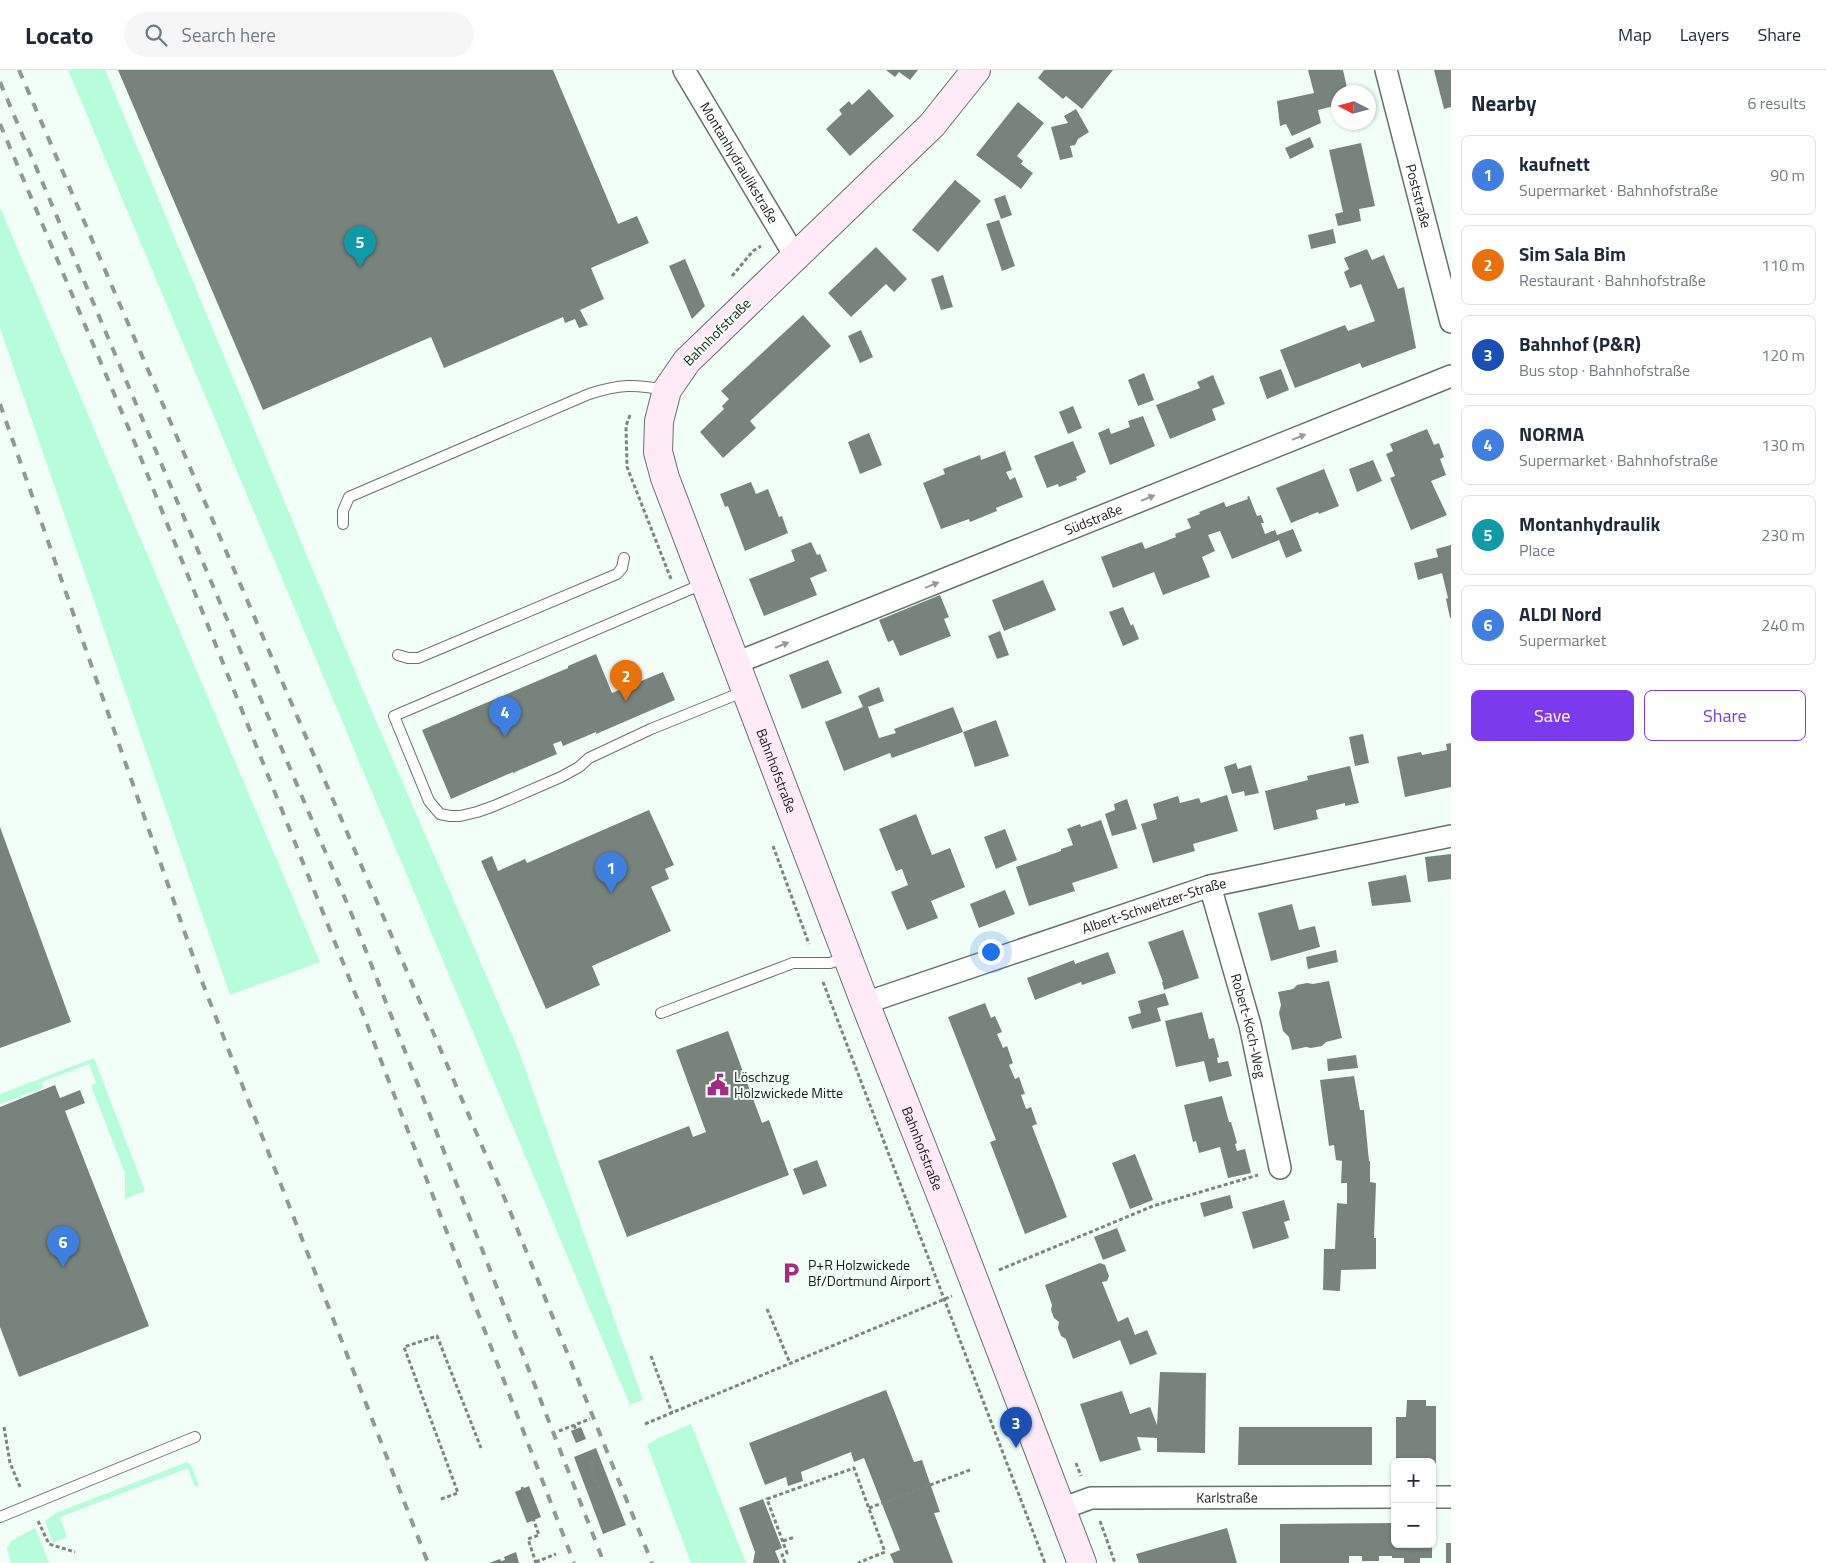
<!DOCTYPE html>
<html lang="en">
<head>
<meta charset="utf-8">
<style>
	body { margin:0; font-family:"Titillium Web",sans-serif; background:#f6f6f7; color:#1f2937 }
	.controls { position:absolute; right:15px; bottom:15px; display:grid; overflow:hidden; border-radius:8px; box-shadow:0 1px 4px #0004 }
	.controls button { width:45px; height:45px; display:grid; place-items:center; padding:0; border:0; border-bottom:1px solid #e0e1e3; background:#fff; color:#1f2937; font:25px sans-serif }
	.compass { position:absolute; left:1331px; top:15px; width:45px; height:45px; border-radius:50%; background:#fff; box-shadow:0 1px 4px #0004; rotate:276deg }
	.you { position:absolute; left:990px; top:881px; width:18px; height:18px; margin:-12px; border:4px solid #fff; border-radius:50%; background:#1a73e8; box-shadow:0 0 0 8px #1a73e833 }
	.badge { display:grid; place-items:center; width:32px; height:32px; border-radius:50%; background:#7c3aed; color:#fff; font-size:16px; font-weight:700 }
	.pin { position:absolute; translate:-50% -41px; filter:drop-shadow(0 1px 2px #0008) }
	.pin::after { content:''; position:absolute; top:26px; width:18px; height:15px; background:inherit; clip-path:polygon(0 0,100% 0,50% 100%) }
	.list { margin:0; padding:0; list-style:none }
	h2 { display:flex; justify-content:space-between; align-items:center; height:65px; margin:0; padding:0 20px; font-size:21px }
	h2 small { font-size:16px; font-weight:400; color:#747a83 }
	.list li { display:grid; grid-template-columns:32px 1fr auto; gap:15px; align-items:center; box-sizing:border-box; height:80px; margin:0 10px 10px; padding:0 10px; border:1px solid #e0e1e3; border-radius:8px }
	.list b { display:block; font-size:19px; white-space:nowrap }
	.list p { margin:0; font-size:16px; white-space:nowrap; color:#747a83 }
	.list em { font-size:16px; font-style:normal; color:#747a83 }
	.actions { display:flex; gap:10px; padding:15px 20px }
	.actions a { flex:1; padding:11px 0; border:1px solid #7c3aed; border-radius:8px; text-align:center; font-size:18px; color:#7c3aed }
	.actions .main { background:#7c3aed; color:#fff }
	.icon { flex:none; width:28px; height:28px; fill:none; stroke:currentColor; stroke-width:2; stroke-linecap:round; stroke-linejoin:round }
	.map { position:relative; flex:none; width:1451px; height:1493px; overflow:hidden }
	header { display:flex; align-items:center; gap:30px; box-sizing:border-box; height:70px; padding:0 25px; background:#fff; border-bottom:1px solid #e0e1e3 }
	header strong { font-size:24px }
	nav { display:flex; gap:28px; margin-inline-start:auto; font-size:18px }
	.search { width:350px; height:45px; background:#f6f6f7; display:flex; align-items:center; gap:12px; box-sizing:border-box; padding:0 18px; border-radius:28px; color:#747a83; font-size:19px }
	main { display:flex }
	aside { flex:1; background:#fff }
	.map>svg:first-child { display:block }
	.green { fill:#b7fcdb }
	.building { fill:#78837d }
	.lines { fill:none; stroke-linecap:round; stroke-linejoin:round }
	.service-casing { stroke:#67726c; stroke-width:12 }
	.minor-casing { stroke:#67726c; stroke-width:24 }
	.secondary-casing { stroke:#67726c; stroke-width:30 }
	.path { stroke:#7d8580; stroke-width:3; stroke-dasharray:4 2.5; stroke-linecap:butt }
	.service { stroke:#fff; stroke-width:10 }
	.minor { stroke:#fff; stroke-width:21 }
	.secondary { stroke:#ffeaf8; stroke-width:28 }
	.rail { stroke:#909994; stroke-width:4; stroke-dasharray:9 9; stroke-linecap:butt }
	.oneway { fill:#989a98 }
	.labels { text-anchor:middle; stroke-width:4; stroke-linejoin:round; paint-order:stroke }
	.street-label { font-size:14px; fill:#191e1b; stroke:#f2fff8 }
	.poi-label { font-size:14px; fill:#191e1b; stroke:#f2fff8; text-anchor:start }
</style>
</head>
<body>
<header>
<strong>Locato</strong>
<div class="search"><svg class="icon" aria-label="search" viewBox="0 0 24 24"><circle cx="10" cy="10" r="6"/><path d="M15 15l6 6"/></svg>Search here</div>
<nav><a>Map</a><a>Layers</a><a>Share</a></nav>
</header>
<main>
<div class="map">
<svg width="1451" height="1493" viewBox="0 0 1451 1493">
	<rect width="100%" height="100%" fill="#f2fff8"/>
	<g class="green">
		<polygon points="68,0 105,0 364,623 518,979 643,1330 630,1335"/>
		<polygon points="0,137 320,892 230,925 0,258"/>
		<polygon points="94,988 145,1121 125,1129 125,1103 91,1016 96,1013 89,994 42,1012 43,1018 0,1034 0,1024"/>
		<polygon points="691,1354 746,1493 691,1493 647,1375 658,1368"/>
		<polygon points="187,1392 191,1395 199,1415 195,1417 188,1398 60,1447 67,1467 53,1473 45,1451 56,1443"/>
		<polygon points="35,1458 49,1493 11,1493 7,1478 11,1471"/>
	</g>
	<g class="building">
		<polygon points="118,0 553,0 618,154 637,146 649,173 591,198 604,229 580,240 588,255 579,258 575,249 565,253 563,247 444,298 431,267 263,340"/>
		<polygon points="886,0 918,0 910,10 899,2 895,7"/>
		<polygon points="1044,0 1113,0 1082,39 1066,26 1063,29 1038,8"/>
		<polygon points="1308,0 1343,0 1348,22 1338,22 1338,35 1318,40 1321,53 1292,66 1286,54 1280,56 1277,31 1314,23"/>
		<polygon points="1434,0 1451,0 1451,37 1444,39"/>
		<polygon points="869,19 894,46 850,86 826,59 842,44 839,40 849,31 852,35"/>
		<polygon points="1018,32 1044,53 1017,86 1023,91 1021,94 1033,103 1021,119 976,85"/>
		<polygon points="1076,39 1089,62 1078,69 1075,75 1070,76 1073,87 1060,90 1051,57 1068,53 1064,46"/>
		<polygon points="1310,67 1314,77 1290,89 1285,78"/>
		<polygon points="1361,73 1375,136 1359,139 1361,151 1338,156 1335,144 1343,142 1329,80"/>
		<polygon points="955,110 981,131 938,182 912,160"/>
		<polygon points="1005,125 1012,145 1001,149 994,129"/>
		<polygon points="999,150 1015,196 1002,201 986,154"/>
		<polygon points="1333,159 1336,173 1311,179 1308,165"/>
		<polygon points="876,177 907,209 894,222 886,214 851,247 828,223"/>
		<polygon points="1367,179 1372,190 1384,185 1398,219 1404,217 1416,278 1362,298 1360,293 1295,318 1280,280 1345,255 1348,261 1375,251 1361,214 1350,218 1344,202 1349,199 1344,188"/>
		<polygon points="685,189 705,236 692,249 669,196"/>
		<polygon points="943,205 953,237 941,240 931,209"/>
		<polygon points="803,245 831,276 750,351 756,358 723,388 700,362 724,339 722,336 729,329 721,321"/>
		<polygon points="861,260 873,287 860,293 848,266"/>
		<polygon points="1281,299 1289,320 1267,329 1259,307"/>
		<polygon points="1144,303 1154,330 1138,336 1128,310"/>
		<polygon points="1213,305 1225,334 1212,339 1216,350 1170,369 1156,335 1200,318 1197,312"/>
		<polygon points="1073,336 1082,358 1068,364 1059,342"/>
		<polygon points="1143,346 1155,376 1110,395 1098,363 1109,358 1111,364 1130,357 1128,351"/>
		<polygon points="1427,359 1434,375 1439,373 1444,387 1440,389 1446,405 1431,411 1447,445 1411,460 1390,408 1395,406 1386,384 1393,381 1390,374"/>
		<polygon points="869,363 882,395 860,404 848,372"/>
		<polygon points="1073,371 1086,402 1076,407 1077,410 1059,417 1058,414 1047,418 1034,386"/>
		<polygon points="1005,381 1012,400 1006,402 1010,410 1015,407 1023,427 996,438 997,441 970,452 969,449 941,459 923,413 945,404 943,399 980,385 981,390"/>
		<polygon points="1373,390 1382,411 1357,422 1349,399"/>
		<polygon points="1324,399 1339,436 1319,444 1318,442 1291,453 1276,418"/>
		<polygon points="751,412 756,424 768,419 779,447 782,446 788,463 745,481 728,436 725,437 720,424"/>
		<polygon points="1249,426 1257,446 1261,445 1264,453 1261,453 1265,464 1275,460 1277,465 1293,459 1302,481 1286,488 1279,470 1232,489 1220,461 1208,465 1215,481 1202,487 1210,507 1163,525 1154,502 1113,518 1101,487 1142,472 1145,479 1176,467 1175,464 1191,458 1187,449 1200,444 1199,442 1224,432 1226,437 1248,429 1247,427"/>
		<polygon points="811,472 817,485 820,484 827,501 810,508 817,525 764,546 749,509 795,491 791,480"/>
		<polygon points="1451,475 1451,548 1450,548 1446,529 1448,528 1442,503 1418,510 1414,493 1438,487 1436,479"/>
		<polygon points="1043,510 1056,540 1004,561 992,530"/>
		<polygon points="940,525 949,547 944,549 951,566 900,586 893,570 888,572 879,550"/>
		<polygon points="1123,537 1131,556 1133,554 1139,569 1123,576 1109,542"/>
		<polygon points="1000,561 1009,585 997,589 988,566"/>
		<polygon points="596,584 612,623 663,602 675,630 596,664 596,662 563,676 561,671 553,674 557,684 515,702 514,704 513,702 451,729 422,660 568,598 568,596"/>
		<polygon points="828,590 842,623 802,639 789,605"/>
		<polygon points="879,617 884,631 868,637 879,668 896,663 894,659 953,637 963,662 892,688 890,683 844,701 825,652 863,637 858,626"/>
		<polygon points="996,650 1009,686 975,697 963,662"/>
		<polygon points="1363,664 1369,693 1355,696 1349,667"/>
		<polygon points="1451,673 1451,717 1405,727 1397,687 1421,682 1422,685 1447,680 1446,674"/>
		<polygon points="1236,693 1238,699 1251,695 1259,723 1245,726 1244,721 1232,724 1224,697"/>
		<polygon points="1350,696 1359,733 1345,736 1345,733 1316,740 1318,749 1274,760 1265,721 1308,710 1307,706"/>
		<polygon points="1227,725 1238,761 1193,774 1195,781 1153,793 1141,754 1157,749 1153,734 1178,726 1180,733 1199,728 1201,733"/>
		<polygon points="1127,729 1137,759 1112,766 1105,744 1115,740 1114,734"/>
		<polygon points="649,740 674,795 665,799 669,809 651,817 671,861 592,896 600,915 546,939 481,791 492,786 498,801 525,789 527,793"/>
		<polygon points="916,744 932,785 950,778 965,817 931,831 938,848 907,860 891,822 908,815 902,799 896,801 879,759"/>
		<polygon points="1101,750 1118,798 1072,813 1075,821 1029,836 1016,797 1061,781 1061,779 1073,775 1067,759 1080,754 1081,757"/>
		<polygon points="0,757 71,952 0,978"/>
		<polygon points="1005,759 1017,790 996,799 984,767"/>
		<polygon points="1451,784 1451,809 1428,812 1425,787"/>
		<polygon points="1406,805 1411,832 1372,836 1368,812"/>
		<polygon points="1005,820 1015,844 979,858 970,834"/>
		<polygon points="1292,834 1299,860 1315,856 1320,877 1271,891 1258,843"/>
		<polygon points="1183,860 1199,908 1164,920 1162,912 1163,912 1148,872"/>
		<polygon points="1336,880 1338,892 1308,899 1306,887"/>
		<polygon points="1108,882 1116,903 1082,915 1081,912 1035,930 1027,908 1074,890 1075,894"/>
		<polygon points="1329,911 1342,968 1326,972 1322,976 1311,978 1306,977 1292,980 1289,967 1283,961 1279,943 1281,935 1278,922 1293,919 1297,915 1307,913 1313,914"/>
		<polygon points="1165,923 1169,935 1157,938 1161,951 1132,959 1128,947 1141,943 1138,931"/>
		<polygon points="985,933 991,948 995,946 1002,962 997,964 1003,978 1007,976 1013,993 1009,995 1015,1009 1019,1007 1025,1024 1021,1025 1026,1039 1031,1037 1037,1054 1032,1056 1067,1147 1025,1164 990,1072 996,1070 948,947"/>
		<polygon points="1202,942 1209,969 1214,968 1219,987 1217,988 1218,993 1228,991 1232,1006 1209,1012 1204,991 1176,997 1165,951"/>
		<polygon points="728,961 762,1053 769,1050 789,1105 627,1167 598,1091 689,1056 693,1067 706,1062 676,980"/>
		<polygon points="1356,985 1358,998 1328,1001 1327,989"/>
		<polygon points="1354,1006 1360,1040 1364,1040 1369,1091 1370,1091 1370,1112 1376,1113 1374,1168 1376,1168 1376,1199 1341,1200 1340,1221 1323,1220 1324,1179 1335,1179 1337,1133 1347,1134 1347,1113 1341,1113 1342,1091 1336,1090 1334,1075 1329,1076 1320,1010"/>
		<polygon points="55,1015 60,1028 80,1020 85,1033 65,1041 149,1256 19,1307 0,1257 0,1037"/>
		<polygon points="1222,1026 1229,1052 1231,1052 1237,1073 1235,1074 1237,1081 1245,1079 1251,1103 1228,1108 1220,1077 1199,1083 1196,1071 1193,1072 1184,1035"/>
		<polygon points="1135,1084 1153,1130 1130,1139 1112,1093"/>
		<polygon points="817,1090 827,1116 803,1125 793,1099"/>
		<polygon points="1230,1125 1233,1138 1204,1147 1200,1133"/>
		<polygon points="1284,1130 1290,1150 1284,1152 1289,1168 1253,1179 1242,1142"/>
		<polygon points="1117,1158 1126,1181 1103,1190 1094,1167"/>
		<polygon points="1100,1193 1105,1195 1109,1206 1107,1211 1102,1212 1118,1252 1128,1247 1135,1265 1147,1260 1157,1284 1130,1295 1120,1270 1073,1289 1066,1269 1061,1266 1058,1258 1059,1252 1054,1248 1051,1240 1052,1235 1045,1215"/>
		<polygon points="1160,1302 1206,1303 1205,1383 1157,1382 1157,1368 1137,1367 1141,1380 1100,1392 1080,1334 1122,1321 1130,1344 1150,1337 1157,1355"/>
		<polygon points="886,1320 914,1392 922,1390 940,1442 934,1443 953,1493 894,1493 890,1484 900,1480 864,1388 854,1392 851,1382 801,1402 803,1411 788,1416 786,1407 765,1415 749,1373"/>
		<polygon points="1407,1330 1426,1330 1426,1336 1436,1336 1436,1394 1432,1394 1432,1392 1396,1392 1396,1347 1406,1347"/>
		<polygon points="581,1357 586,1369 576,1373 571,1361"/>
		<polygon points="1239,1357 1372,1357 1372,1395 1238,1395"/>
		<polygon points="596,1378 626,1455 603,1464 574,1387"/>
		<polygon points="529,1416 541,1447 527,1453 515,1422"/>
		<polygon points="763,1429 782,1478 775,1481 780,1493 753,1493 755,1482 739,1438"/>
		<polygon points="1395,1453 1395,1474 1432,1474 1432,1488 1420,1488 1420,1493 1404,1493 1404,1488 1392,1488 1392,1486 1379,1486 1379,1491 1362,1491 1362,1486 1349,1486 1349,1493 1280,1493 1280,1454"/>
		<polygon points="1227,1458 1237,1493 1139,1493 1136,1484"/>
		<rect x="1446" y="1473" width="5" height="20"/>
		<polygon points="516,1482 519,1493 489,1493 500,1489 501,1491 505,1490 504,1487"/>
	</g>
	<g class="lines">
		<g class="service-casing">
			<g id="service">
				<path d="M 343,454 L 343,441 L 349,427 L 589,324 C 620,314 634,314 666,320"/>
				<polyline points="705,513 394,646 429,731 440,744 450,746 460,746 477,742 494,736 561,707 579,697 589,688 651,659 745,621"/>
				<polyline points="398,585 408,588 418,588 617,504 622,498 624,488"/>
				<polyline points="661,943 793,893 830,893 848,887"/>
				<polyline points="0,1447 195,1367"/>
			</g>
		</g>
		<g class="minor-casing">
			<g id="minor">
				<path id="s1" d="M 684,0 L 795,186"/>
				<path id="s2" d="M 1386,0 L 1451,252"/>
				<path id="s3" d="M 736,593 L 1451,306"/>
				<path id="s4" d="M 1210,816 L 1250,955 L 1280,1098"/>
				<path id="s5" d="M 865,933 L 1210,816 L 1451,766"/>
				<polyline points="1432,1427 1451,1427"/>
				<path id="s6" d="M 1061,1439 L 1091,1428 L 1395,1427"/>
			</g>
		</g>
		<g class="secondary-casing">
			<g id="secondary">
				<path id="s7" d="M 976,0 L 932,55 L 687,291 L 667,320 L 659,351 L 658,382 L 665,408 L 865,933 L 952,1153 L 1082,1493"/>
			</g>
		</g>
		<g class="path">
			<polyline points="732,206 753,181 761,176"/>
			<polyline points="630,345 626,356 627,397 671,509"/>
			<polyline points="773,776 809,874"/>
			<polyline points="823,912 1045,1493"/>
			<polyline points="999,1200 1153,1136 1258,1105"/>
			<polyline points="767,1239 790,1293"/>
			<polyline points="651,1286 672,1343"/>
			<polyline points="645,1354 952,1226"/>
			<polyline points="574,1355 578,1365"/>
			<polyline points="4,1357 10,1393 21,1419"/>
			<polyline points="559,1361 590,1349"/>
			<polyline points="589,1391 601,1423"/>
			<polyline points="1076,1393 1081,1406"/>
			<polyline points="522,1417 539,1465 528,1469 536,1493"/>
			<polyline points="441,1429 458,1423 404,1277 437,1266 481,1378"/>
			<polyline points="869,1438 970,1400"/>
			<polyline points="38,1451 49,1474 75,1482"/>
			<polyline points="1100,1451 1115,1493"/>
			<polyline points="783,1471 795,1467"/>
			<polyline points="536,1492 556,1484"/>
			<polyline points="785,1493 782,1485 787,1483 767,1429 854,1398 885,1482 858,1493"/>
		</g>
		<use href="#service" class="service"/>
		<use href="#minor" class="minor"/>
		<use href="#secondary" class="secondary"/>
		<g class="rail">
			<polyline points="19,0 510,1141 652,1493"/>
			<polyline points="0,12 352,845 604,1493"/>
			<polyline points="0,54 134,371 350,910 574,1493"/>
			<polyline points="0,334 201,909 428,1493"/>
		</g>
	</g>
	<defs><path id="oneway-solid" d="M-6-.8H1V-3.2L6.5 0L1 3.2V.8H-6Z" transform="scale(1.25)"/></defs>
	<g class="oneway">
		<use href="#oneway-solid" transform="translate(1299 367) rotate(-22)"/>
		<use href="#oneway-solid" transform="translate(1148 428) rotate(-22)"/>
		<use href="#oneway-solid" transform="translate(932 515) rotate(-22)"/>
		<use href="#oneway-solid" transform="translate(782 575) rotate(-22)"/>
	</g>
	<defs>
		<g id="civic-bare" transform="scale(1.725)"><path d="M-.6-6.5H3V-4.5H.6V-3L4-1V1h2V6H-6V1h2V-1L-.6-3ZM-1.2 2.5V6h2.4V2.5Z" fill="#a22b84" stroke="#f2fff8" stroke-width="2.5" paint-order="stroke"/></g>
		<g id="parking-bare" transform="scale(1.725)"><path d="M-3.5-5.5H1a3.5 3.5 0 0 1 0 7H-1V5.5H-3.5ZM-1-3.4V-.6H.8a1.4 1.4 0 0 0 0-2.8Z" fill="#a22b84" stroke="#f2fff8" stroke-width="2.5" paint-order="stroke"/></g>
	</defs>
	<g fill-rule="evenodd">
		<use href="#civic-bare" x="718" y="1015"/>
		<use href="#parking-bare" x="791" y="1203"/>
	</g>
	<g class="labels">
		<g class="street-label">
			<text dy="5" stroke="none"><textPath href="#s1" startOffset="108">Montanhydraulikstraße</textPath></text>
			<text dy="5" stroke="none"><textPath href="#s2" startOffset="130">Poststraße</textPath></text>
			<text transform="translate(717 262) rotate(-45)" y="5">Bahnhofstraße</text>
			<text dy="5" stroke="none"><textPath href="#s3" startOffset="385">Südstraße</textPath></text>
			<text dy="5" stroke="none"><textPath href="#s7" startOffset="849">Bahnhofstraße</textPath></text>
			<text dy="5" stroke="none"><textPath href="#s5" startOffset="305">Albert-Schweitzer-Straße</textPath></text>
			<text dy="5" stroke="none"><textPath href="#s4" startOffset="145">Robert-Koch-Weg</textPath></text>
			<text dy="5" stroke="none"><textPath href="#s7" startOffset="1254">Bahnhofstraße</textPath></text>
			<text dy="5" stroke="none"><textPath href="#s6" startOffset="168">Karlstraße</textPath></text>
		</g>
		<g class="poi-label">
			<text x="734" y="1012">Löschzug<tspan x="734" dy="16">Holzwickede Mitte</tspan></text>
			<text x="808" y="1200">P+R Holzwickede<tspan x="808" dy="16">Bf/Dortmund Airport</tspan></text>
		</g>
	</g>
</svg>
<div class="controls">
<button>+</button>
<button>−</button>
</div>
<svg class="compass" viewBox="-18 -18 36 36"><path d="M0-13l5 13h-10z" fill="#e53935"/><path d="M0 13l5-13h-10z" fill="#747a83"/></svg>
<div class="you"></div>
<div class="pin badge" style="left:611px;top:823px;background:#3f7fe0">1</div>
<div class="pin badge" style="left:626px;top:631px;background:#e8710a">2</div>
<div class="pin badge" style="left:1016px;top:1378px;background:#1a4fb4">3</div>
<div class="pin badge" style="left:505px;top:667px;background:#3f7fe0">4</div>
<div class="pin badge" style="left:360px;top:197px;background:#0f9aa8">5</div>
<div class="pin badge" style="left:63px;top:1197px;background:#3f7fe0">6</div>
</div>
<aside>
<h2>Nearby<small>6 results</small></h2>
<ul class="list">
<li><span class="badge" style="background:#3f7fe0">1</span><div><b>kaufnett</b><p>Supermarket · Bahnhofstraße</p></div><em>90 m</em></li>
<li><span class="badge" style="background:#e8710a">2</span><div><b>Sim Sala Bim</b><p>Restaurant · Bahnhofstraße</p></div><em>110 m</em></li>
<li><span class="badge" style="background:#1a4fb4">3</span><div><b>Bahnhof (P&amp;R)</b><p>Bus stop · Bahnhofstraße</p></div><em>120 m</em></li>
<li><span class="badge" style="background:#3f7fe0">4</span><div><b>NORMA</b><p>Supermarket · Bahnhofstraße</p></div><em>130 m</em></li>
<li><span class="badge" style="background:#0f9aa8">5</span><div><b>Montanhydraulik</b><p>Place</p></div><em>230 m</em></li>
<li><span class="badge" style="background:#3f7fe0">6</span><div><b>ALDI Nord</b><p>Supermarket</p></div><em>240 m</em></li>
</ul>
<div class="actions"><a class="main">Save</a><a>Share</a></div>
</aside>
</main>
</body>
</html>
